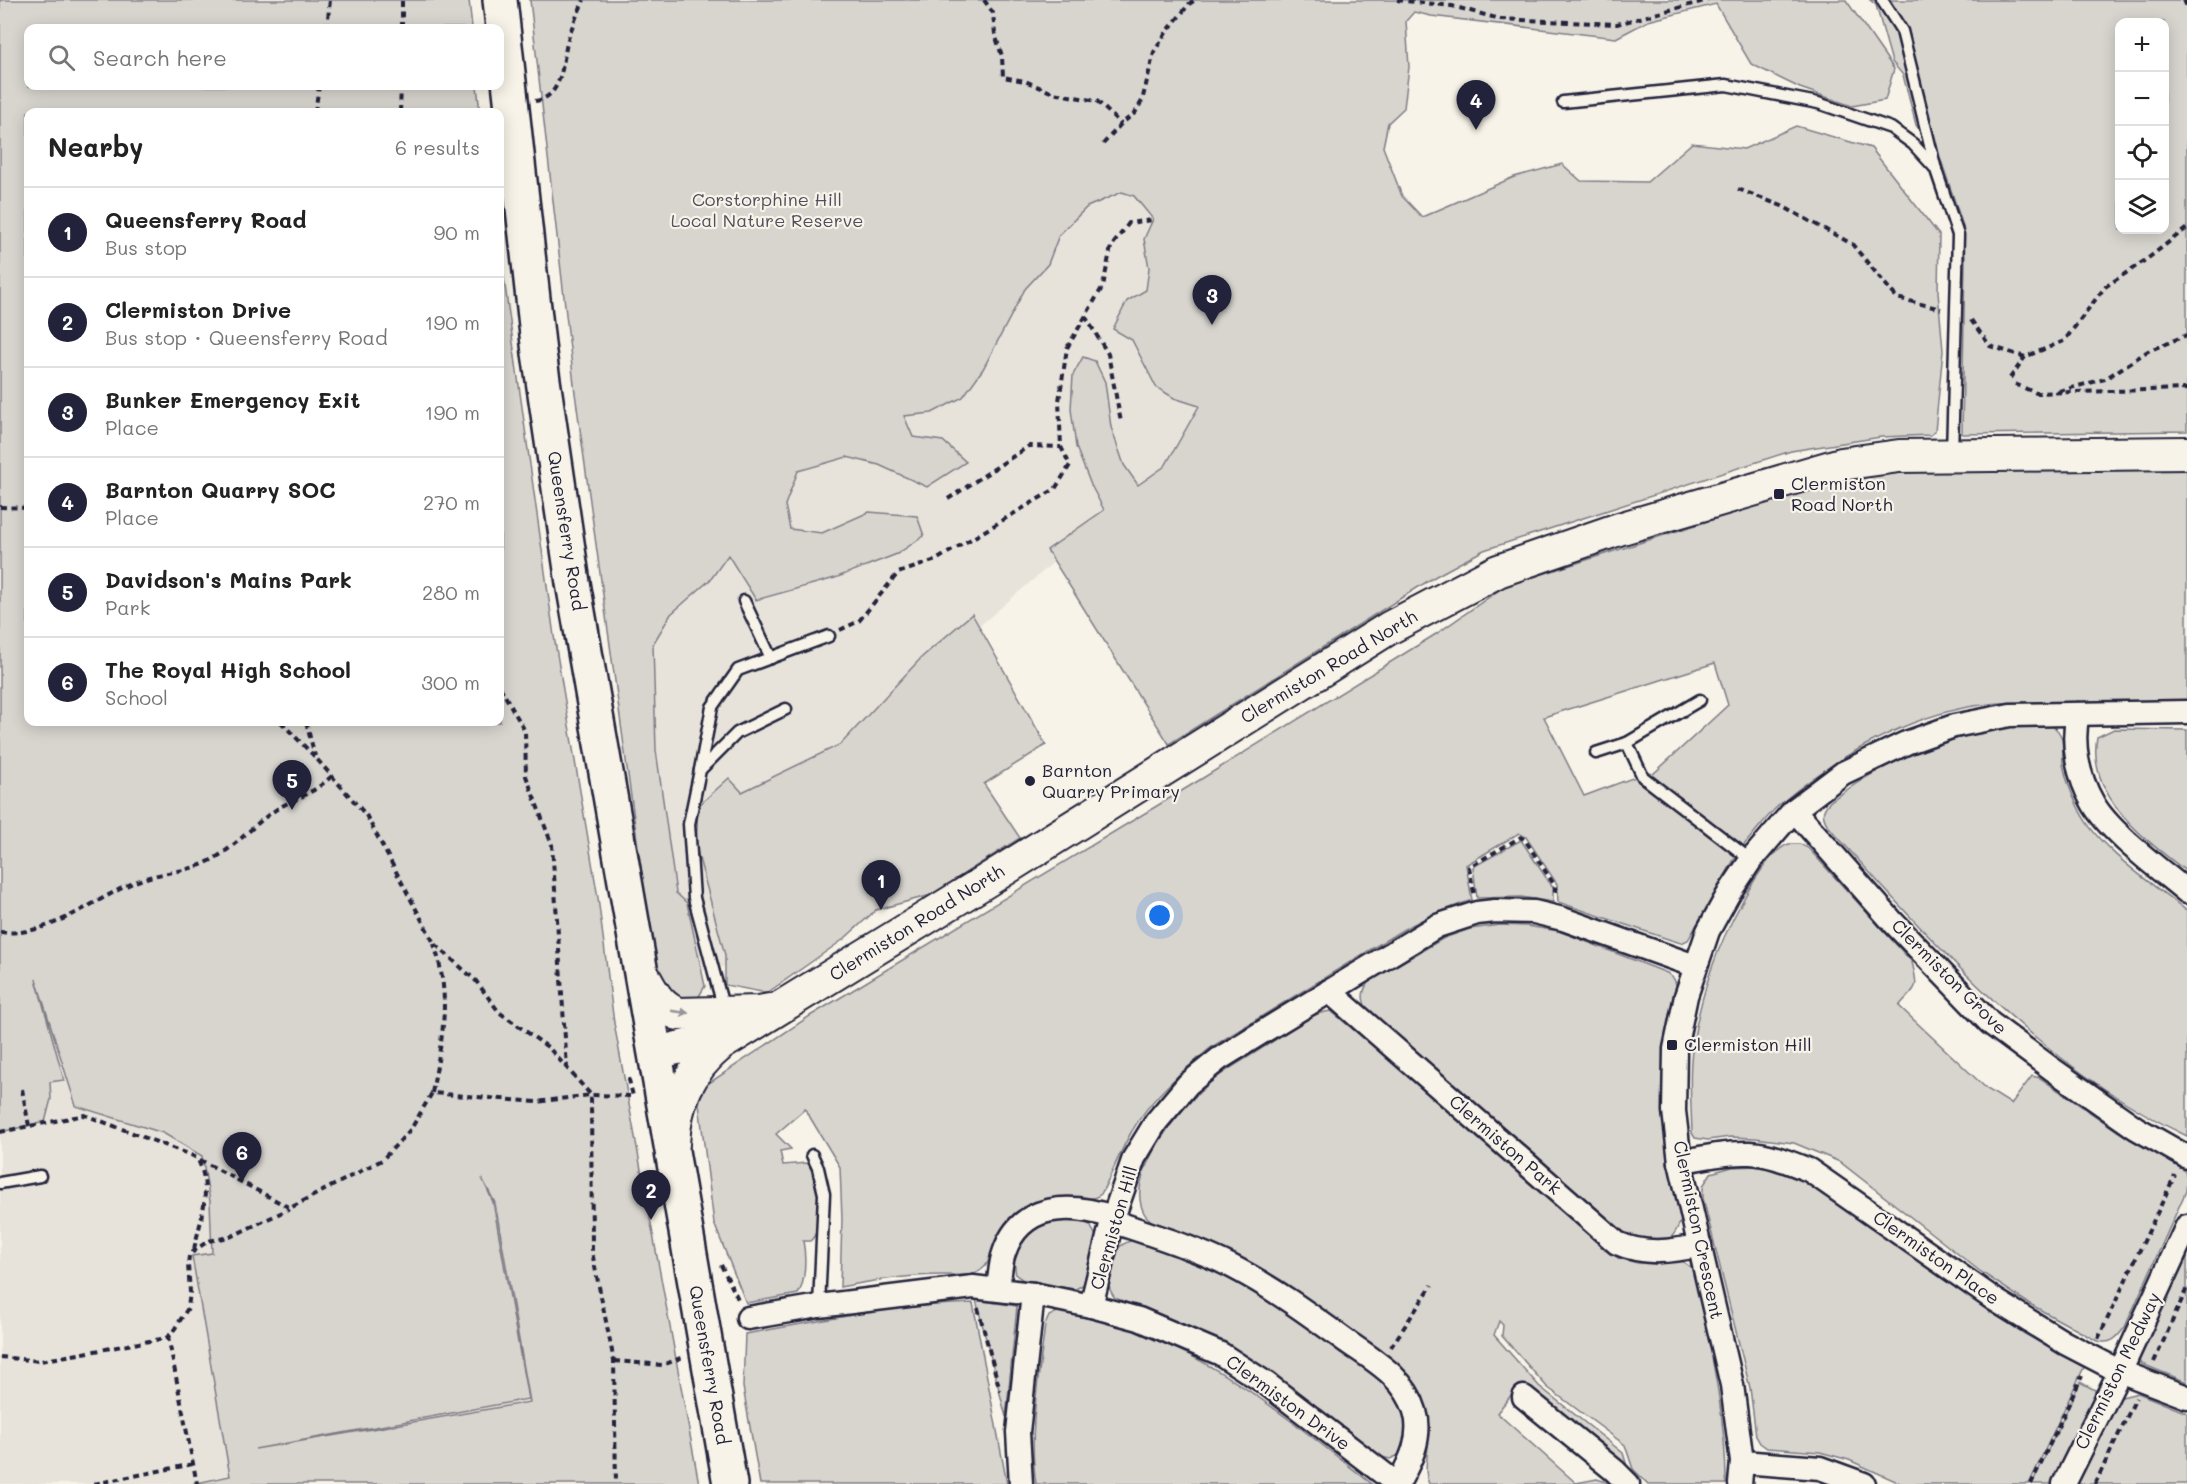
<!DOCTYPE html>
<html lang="en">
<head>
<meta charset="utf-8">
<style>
	body { margin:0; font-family:Mali,sans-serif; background:#f6f6f6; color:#222 }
	.controls { position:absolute; right:18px; top:18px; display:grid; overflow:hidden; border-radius:12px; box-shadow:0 3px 15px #0003 }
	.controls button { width:54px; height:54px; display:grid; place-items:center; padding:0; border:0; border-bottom:2px solid #e0e0e0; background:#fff; color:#222; font:30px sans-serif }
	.you { position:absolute; left:1160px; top:916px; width:21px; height:21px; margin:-15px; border:4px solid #fff; border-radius:50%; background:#1a73e8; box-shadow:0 0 0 9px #1a73e833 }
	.badge { display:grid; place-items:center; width:39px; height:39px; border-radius:50%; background:#22223b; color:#fff; font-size:20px; font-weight:700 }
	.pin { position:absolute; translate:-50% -50px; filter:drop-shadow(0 2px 3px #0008) }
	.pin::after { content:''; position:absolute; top:32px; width:21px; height:18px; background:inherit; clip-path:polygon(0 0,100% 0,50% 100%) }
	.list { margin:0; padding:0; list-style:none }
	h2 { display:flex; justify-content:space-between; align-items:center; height:78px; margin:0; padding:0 24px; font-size:26px }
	h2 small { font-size:20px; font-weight:400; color:#767676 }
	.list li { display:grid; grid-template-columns:39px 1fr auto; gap:18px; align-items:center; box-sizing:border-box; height:90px; padding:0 24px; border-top:2px solid #e0e0e0 }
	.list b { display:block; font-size:22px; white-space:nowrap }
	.list p { margin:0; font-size:20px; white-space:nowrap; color:#767676 }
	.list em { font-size:20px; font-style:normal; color:#767676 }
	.icon { flex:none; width:33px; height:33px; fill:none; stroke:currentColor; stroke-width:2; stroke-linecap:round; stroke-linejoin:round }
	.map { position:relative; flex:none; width:2187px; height:1484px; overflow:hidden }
	.search { position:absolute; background:#fff; box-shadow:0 3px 15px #0003; left:24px; top:24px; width:480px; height:66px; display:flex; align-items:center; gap:15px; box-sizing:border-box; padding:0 21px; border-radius:12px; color:#767676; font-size:22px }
	.panel { position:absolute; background:#fff; box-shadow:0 3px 15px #0003; left:24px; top:108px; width:480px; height:618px; border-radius:12px }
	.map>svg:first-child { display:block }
	.built { fill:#e7e3db }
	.green { fill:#d8d5cf; stroke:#7d7c85; stroke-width:1.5; fill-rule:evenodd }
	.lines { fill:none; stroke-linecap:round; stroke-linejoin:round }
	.lane-casing { stroke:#22223b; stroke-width:15 }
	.street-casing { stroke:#22223b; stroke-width:27 }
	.secondary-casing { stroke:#22223b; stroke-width:36 }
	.primary-casing { stroke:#22223b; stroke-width:38 }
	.path { stroke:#22223b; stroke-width:4; stroke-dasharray:6 4.5; stroke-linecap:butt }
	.lane { stroke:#f7f3e8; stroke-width:10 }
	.street { stroke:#f7f3e8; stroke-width:22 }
	.secondary { stroke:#f7f3e8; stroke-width:32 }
	.primary { stroke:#f7f3e8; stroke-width:33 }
	.oneway { fill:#97959a }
	.poi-dot { fill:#22223b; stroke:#f7f3e8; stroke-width:2 }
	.labels { text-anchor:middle; stroke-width:4.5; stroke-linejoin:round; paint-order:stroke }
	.park-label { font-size:18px; fill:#504f60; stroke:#f7f3e8 }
	.poi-label { font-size:18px; fill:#22223b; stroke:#f7f3e8; text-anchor:start }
	.street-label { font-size:18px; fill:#22223b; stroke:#f7f3e8 }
</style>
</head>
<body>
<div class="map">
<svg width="2187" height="1484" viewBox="0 0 2187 1484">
	<rect width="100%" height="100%" fill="#f7f3e8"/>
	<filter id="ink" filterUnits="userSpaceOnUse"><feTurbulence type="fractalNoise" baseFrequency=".0167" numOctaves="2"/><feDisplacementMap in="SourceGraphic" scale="12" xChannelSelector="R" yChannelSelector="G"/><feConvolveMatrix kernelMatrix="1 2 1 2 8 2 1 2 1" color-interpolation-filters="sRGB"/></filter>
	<g filter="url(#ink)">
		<g class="built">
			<polygon points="1139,176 1237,458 1055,561 983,623 863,747 743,963 674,976 601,574 995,264"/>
			<polygon points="0,956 474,1160 495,1203 530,1402 549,1484 0,1484"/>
		</g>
		<g class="green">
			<path d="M 0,0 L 469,0 L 472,28 L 28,28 L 28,86 L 477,86 L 480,112 L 28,112 L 28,722 L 500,722 L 500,250 L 554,636 L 598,898 L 614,1023 L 699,1484 L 192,1484 L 230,1476 L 192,1256 L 212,1253 L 210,1201 L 202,1156 L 163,1133 L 76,1106 L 36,979 L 64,1080 L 50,1082 L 51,1099 L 45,1122 L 0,1132 ZM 482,1178 L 495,1203 L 530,1402 L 255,1449 L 528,1399 L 493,1202 Z"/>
			<polygon points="530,0 1846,0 1894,69 1885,100 1852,106 1800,88 1751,64 1716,4 1648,21 1616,38 1431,16 1414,12 1406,21 1409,67 1404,108 1388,123 1383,147 1402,196 1422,217 1514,177 1562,164 1581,181 1647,182 1692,143 1744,149 1796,126 1871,148 1939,235 1938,292 1943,351 1935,431 1931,435 1881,437 1791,451 1484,550 1436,576 1169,744 1047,550 1104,510 1091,485 1076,447 1071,409 1073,375 1083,357 1095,361 1105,382 1111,427 1124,465 1138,485 1165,466 1199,406 1174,398 1156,387 1132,340 1113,329 1127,301 1146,290 1149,268 1144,239 1153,219 1134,196 1122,192 1087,207 1059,235 1048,264 1025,289 983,369 963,397 932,413 904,416 913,437 943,441 966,462 927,487 879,465 847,457 798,471 785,505 790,529 822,533 869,512 917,516 924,536 897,554 835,578 756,600 728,555 711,579 671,614 653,644 656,750 676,893 687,903 705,986 698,998 682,998 661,981 649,926 575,393"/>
			<path d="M 1870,0 L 2187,0 L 2187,431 L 1962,434 L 1965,259 L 1963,226 L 1942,163 L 1916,125 L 1903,75 L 1892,62 L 1876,5 ZM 2120,22 L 2164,22 L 2164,230 L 2120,230 Z"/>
			<path d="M 2187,468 L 2187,701 C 2147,701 2108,701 2068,702 C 2033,702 1998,701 1963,708 C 1896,722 1831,761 1779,805 C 1766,817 1755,833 1743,846 L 1651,776 L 1728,705 L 1715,663 L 1544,717 L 1584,796 L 1635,777 L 1736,856 L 1688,940 L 1681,943 L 1671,940 L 1558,902 L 1557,884 L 1526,837 L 1519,833 L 1466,865 L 1472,900 L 1436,913 L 1404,929 L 1213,1046 C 1184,1070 1151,1097 1132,1131 C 1120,1151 1112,1174 1101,1194 C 1090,1203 1074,1197 1061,1197 C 1050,1198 1035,1202 1026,1208 C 1013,1215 1002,1230 996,1242 C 991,1252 990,1264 981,1270 C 972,1277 960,1275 950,1275 C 912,1274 877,1280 840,1287 L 842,1219 L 840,1167 L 805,1109 L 776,1134 L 791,1149 L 780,1151 L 783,1165 L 807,1163 C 821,1176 825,1230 810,1241 L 803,1241 C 806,1255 806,1282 798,1294 L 746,1303 L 714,1223 L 699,1104 L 701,1094 L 706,1085 L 810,1016 L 1198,781 L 1436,634 L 1505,586 L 1827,483 L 1865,475 L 1901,472 Z"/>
			<polygon points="972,614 1046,745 984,784 1020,838 931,895 876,910 844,939 767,993 725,985 725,955 696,847 698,806 729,778 742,792 841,744 922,657"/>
			<path d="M 2048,724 C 2054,727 2058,729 2061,736 C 2064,744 2062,755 2063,764 C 2066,779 2071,793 2078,807 C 2095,847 2153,884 2187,911 L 2187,1136 C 2045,1069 1938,949 1835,834 C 1830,828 1821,819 1824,810 C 1827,801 1840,795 1848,789 C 1905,750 1979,726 2048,724 Z"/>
			<path d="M 2114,729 L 2187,730 L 2187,872 C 2146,840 2086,797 2097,737 Z"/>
			<polygon points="1521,840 1553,888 1553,902 1521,897 1477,898 1473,867"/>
			<path d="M 1789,844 L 1800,844 L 1808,848 L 1912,962 C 1919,991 1917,985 1899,1006 L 1987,1089 L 2011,1104 L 2032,1076 L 2040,1078 L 2119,1132 L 2184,1170 L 2187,1177 L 2186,1191 L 2125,1327 C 2117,1338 2111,1345 2097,1341 L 2028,1303 L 1981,1272 L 1840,1162 L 1794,1143 L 1755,1138 L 1730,1137 L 1708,1140 L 1695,1138 L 1692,1133 C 1691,1101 1688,1068 1694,1037 C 1698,1014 1704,992 1711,970 C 1721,941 1761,853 1789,844 Z"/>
			<path d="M 1500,925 L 1526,926 L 1559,931 L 1667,973 L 1674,979 L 1677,987 C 1673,1017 1666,1048 1664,1079 C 1660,1126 1670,1175 1681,1221 C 1678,1226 1675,1235 1670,1238 C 1660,1244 1637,1238 1626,1235 L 1368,1012 C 1362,1000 1361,994 1368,982 L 1444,938 L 1470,929 Z"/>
			<path d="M 1331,1011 L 1410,1077 L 1618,1258 L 1638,1263 L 1659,1264 L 1680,1260 L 1692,1268 L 1696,1279 C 1710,1347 1726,1414 1726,1484 L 1648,1484 L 1633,1469 L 1625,1445 L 1547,1387 L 1502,1336 L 1503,1325 L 1499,1321 L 1494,1335 L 1539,1386 L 1623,1453 L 1627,1466 L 1519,1385 L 1497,1413 L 1576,1483 L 1597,1479 L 1613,1484 L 1429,1484 C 1425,1475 1426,1466 1427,1457 C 1429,1434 1432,1412 1420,1391 C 1406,1368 1381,1352 1359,1336 C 1311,1300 1265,1268 1209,1243 C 1193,1236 1152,1229 1144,1213 C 1124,1174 1180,1110 1207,1085 C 1226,1069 1251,1056 1272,1042 C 1290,1030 1309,1013 1331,1011 Z"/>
			<polygon points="1757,1166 1787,1171 1814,1181 1980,1305 2025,1334 2084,1367 2029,1484 1902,1484 1849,1460 1820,1452 1767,1448 1760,1443 1756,1436 1750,1388 1703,1198 1703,1186 1711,1173 1732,1167"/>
			<polygon points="1076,1219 1090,1225 1098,1240 1089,1281 1076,1289 1028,1283 1016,1275 1014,1260 1024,1237 1047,1221"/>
			<path d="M 1136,1240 C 1158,1248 1183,1255 1205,1266 C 1258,1291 1305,1323 1352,1358 C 1370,1372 1392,1384 1402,1405 C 1409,1419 1406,1439 1401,1454 L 1390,1459 L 1378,1456 L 1263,1368 L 1193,1328 L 1115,1298 C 1099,1278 1108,1243 1136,1240 Z"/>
			<polygon points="2187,1248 2187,1382 2142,1364 2138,1360 2137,1356"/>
			<polygon points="976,1300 1017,1306 1006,1417"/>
			<polygon points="973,1303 1007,1484 760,1484 743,1387 745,1334 898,1307"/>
			<path d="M 1059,1311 C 1077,1310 1095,1317 1112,1323 C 1213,1353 1291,1421 1372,1484 L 1036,1484 C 1028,1432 1039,1377 1045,1325 L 1049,1316 Z"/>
			<polygon points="2080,1382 2095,1390 2095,1400 2054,1484 2032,1484"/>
			<polygon points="2138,1393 2187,1413 2187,1484 2073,1484 2118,1398"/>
		</g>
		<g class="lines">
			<g class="lane-casing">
				<g id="lane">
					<polyline points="1882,0 1902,31 1936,170 1958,235 1952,454"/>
					<polyline points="1563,102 1726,85 1818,103 1891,128 1913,144 1936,169"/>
					<polyline points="744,601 771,658"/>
					<polyline points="1627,743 1643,777 1751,860"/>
					<polyline points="1596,753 1627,743 1700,700"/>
					<polyline points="700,770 712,707 738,670 829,636"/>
					<polyline points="724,1010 694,898 689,824 700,770 737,733 786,709"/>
					<polyline points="812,1155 818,1168 824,1194 819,1306"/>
					<polyline points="0,1183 40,1176"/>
				</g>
			</g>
			<g class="street-casing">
				<g id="street">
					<path d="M 2078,714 C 2071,743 2078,777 2093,803 C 2109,832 2161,870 2187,892"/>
					<polyline points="1794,810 1891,920 1990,1023 2052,1069 2136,1128 2187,1157"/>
					<path d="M 1329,991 L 1617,1243 C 1644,1255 1671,1252 1700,1245"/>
					<path d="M 1680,1162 C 1702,1157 1727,1152 1750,1153 C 1770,1154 1791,1163 1809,1170 L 1995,1300 L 2065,1343 L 2119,1371 L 2187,1397"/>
					<path d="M 1112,1221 C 1152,1235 1193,1247 1231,1266 C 1272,1287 1309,1314 1346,1341 C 1373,1360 1405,1377 1415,1411 C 1423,1437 1410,1462 1398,1484"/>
					<path d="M 998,1289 C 1000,1277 1000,1264 1004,1253 C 1021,1202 1071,1203 1113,1217"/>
					<polyline points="1091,1306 1112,1221 1134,1158 1156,1122 1188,1084 1219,1059 1264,1031 1437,926 1477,913 1495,911 1534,912 1563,919 1695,966"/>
					<polyline points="748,1318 819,1306 973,1287 1033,1294 1091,1306 1139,1319 1221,1354 1267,1384 1397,1484"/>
					<polyline points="1524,1397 1615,1471 1628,1484"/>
					<polyline points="1742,1462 1820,1468 1864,1484"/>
					<polyline points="1021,1484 1018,1432 1033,1294"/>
					<polyline points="1740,1484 1742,1462 1732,1385 1680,1162 1674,1111 1675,1049 1686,996 1708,931 1729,893 1751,860 1794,810 1843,773 1906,743 1954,726 2010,715 2187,712"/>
					<polyline points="2064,1484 2127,1357 2187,1226"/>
				</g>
			</g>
			<g class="secondary-casing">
				<g id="secondary">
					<path d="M 642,973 C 652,991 658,1006 678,1014 L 759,1012 L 770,1010"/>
					<polyline points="656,1053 729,1036"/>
					<path d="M 673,1144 C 675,1102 689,1070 721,1044 L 986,881 L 1389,628 L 1498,571 L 1619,529 L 1841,464 L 1899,456 L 2187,453"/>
				</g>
			</g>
			<g class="primary-casing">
				<polyline id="primary" points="500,0 539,353 573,583 730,1484"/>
			</g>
			<g class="path">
				<polyline points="984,0 993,13 995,34 1002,56 1003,77 1025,81 1053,93 1097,101 1121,124"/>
				<polyline points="1397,0 1452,6 1500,19 1617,24 1708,0"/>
				<polyline points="2184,0 2187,7"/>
				<polyline points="327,28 330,0"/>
				<polyline points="402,28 402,0"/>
				<path d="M 535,101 C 564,97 562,60 568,39 C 572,26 578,13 584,0"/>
				<polyline points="315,112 319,86"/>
				<polyline points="400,112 401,86"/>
				<polyline points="1103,144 1121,124 1135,113 1142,101 1154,52 1166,33 1189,4 1195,0"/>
				<polyline points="1738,189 1782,206 1852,244 1897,298 1941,309"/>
				<polyline points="1085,316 1108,354 1121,422"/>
				<polyline points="1971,320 1990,346 2025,357 2064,341 2105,287 2147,259 2187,228"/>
				<polyline points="2010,378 2025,357"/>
				<polyline points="2015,384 2036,393 2187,389"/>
				<polyline points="2059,391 2105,379 2148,351 2187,335"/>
				<polyline points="948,499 1029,446 1061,447"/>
				<polyline points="0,507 28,508"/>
				<polyline points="840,630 859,621 898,573 936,560 1055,489 1070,465 1061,447 1059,401 1067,348 1103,286 1111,247 1129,223 1153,220"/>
				<polyline points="500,687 525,731 526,776 552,845 567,1068"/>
				<polyline points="281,722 315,757 366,815 434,943 476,981 499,1012 549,1048 591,1095 592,1252 614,1361 616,1484"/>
				<polyline points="306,722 315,756"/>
				<polyline points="1474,893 1469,867 1521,837 1525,840 1555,886 1555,895"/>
				<path d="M 0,932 C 52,938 96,896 143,879 C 166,871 192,872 213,859 C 234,848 254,824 274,811 C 285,803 299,799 310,792 C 318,788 325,782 332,776"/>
				<polyline points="22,1089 29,1126"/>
				<path d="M 432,1093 C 442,1038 452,999 434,944"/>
				<polyline points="0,1132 85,1115 191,1155 290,1208 382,1160 411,1129 432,1093 536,1102 591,1095 633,1096 629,1080 633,1079"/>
				<path d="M 194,1249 C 201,1218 213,1189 197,1158"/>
				<polyline points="721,1265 739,1301"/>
				<polyline points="978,1308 1000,1391"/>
				<polyline points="168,1336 197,1484"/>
				<polyline points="2098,1339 2175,1175"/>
				<polyline points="1391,1347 1432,1285"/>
				<polyline points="0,1357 40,1361 166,1338 172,1333 188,1308 190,1292 188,1265 189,1256 194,1251 208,1241 230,1237 289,1209"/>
				<polyline points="614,1361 663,1365 683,1357"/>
				<polyline points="2154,1362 2187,1288"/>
				<polyline points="94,1484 193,1464"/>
				<polyline points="2031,1484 2082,1376"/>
				<polyline points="2095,1484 2136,1398"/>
			</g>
			<use href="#lane" class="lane"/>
			<use href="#street" class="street"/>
			<use href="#secondary" class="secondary"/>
			<use href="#primary" class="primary"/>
		</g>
		<defs><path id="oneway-solid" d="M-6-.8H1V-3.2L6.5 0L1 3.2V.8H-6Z" transform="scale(1.5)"/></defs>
		<use class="oneway" href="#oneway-solid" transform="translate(680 1012) rotate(8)"/>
	</g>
	<g class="poi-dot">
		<rect x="1773" y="488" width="12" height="12" rx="3"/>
		<circle cx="1030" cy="781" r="6"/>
		<rect x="1666" y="1039" width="12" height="12" rx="3"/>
	</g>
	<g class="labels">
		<g class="park-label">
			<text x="767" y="206">Corstorphine Hill<tspan x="767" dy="21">Local Nature Reserve</tspan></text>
		</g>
		<g class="poi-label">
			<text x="1791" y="490">Clermiston<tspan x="1791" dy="21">Road North</tspan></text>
			<text x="1042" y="777">Barnton<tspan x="1042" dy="21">Quarry Primary</tspan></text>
			<text x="1684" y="1051">Clermiston Hill</text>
		</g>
		<g class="street-label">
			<text transform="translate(566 531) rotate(81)" y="6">Queensferry Road</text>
			<text transform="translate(1329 667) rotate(-31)" y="6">Clermiston Road North</text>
			<text transform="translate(917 923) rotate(-32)" y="6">Clermiston Road North</text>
			<text transform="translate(1949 977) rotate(45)" y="6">Clermiston Grove</text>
			<text transform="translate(1505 1145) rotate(41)" y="6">Clermiston Park</text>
			<text transform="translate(1114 1228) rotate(-74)" y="6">Clermiston Hill</text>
			<text transform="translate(1698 1230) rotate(78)" y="6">Clermiston Crescent</text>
			<text transform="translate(1936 1258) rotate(35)" y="6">Clermiston Place</text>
			<text transform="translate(709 1365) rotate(80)" y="6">Queensferry Road</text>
			<text transform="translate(2118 1371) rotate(-64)" y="6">Clermiston Medway</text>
			<text transform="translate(1288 1403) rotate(36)" y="6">Clermiston Drive</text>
		</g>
	</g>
</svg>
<div class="controls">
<button>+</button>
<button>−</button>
<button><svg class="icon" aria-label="locate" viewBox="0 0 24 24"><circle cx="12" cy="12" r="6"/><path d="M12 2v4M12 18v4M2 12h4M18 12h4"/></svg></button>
<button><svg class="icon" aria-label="layers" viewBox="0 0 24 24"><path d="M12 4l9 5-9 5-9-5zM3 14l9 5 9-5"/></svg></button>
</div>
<div class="you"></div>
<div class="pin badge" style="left:881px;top:910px">1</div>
<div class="pin badge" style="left:651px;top:1220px">2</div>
<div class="pin badge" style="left:1212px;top:325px">3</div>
<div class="pin badge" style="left:1476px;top:130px">4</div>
<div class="pin badge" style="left:292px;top:810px">5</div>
<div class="pin badge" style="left:242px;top:1182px">6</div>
<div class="search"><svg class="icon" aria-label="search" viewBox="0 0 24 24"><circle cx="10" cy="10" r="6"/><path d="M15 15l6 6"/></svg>Search here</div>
<section class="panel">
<h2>Nearby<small>6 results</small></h2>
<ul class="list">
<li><span class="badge">1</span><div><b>Queensferry Road</b><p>Bus stop</p></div><em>90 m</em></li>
<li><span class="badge">2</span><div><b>Clermiston Drive</b><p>Bus stop · Queensferry Road</p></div><em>190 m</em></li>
<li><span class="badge">3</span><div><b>Bunker Emergency Exit</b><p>Place</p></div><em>190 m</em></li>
<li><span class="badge">4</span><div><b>Barnton Quarry SOC</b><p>Place</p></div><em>270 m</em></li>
<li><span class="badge">5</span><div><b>Davidson's Mains Park</b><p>Park</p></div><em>280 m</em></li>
<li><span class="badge">6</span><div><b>The Royal High School</b><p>School</p></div><em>300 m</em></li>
</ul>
</section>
</div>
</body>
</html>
